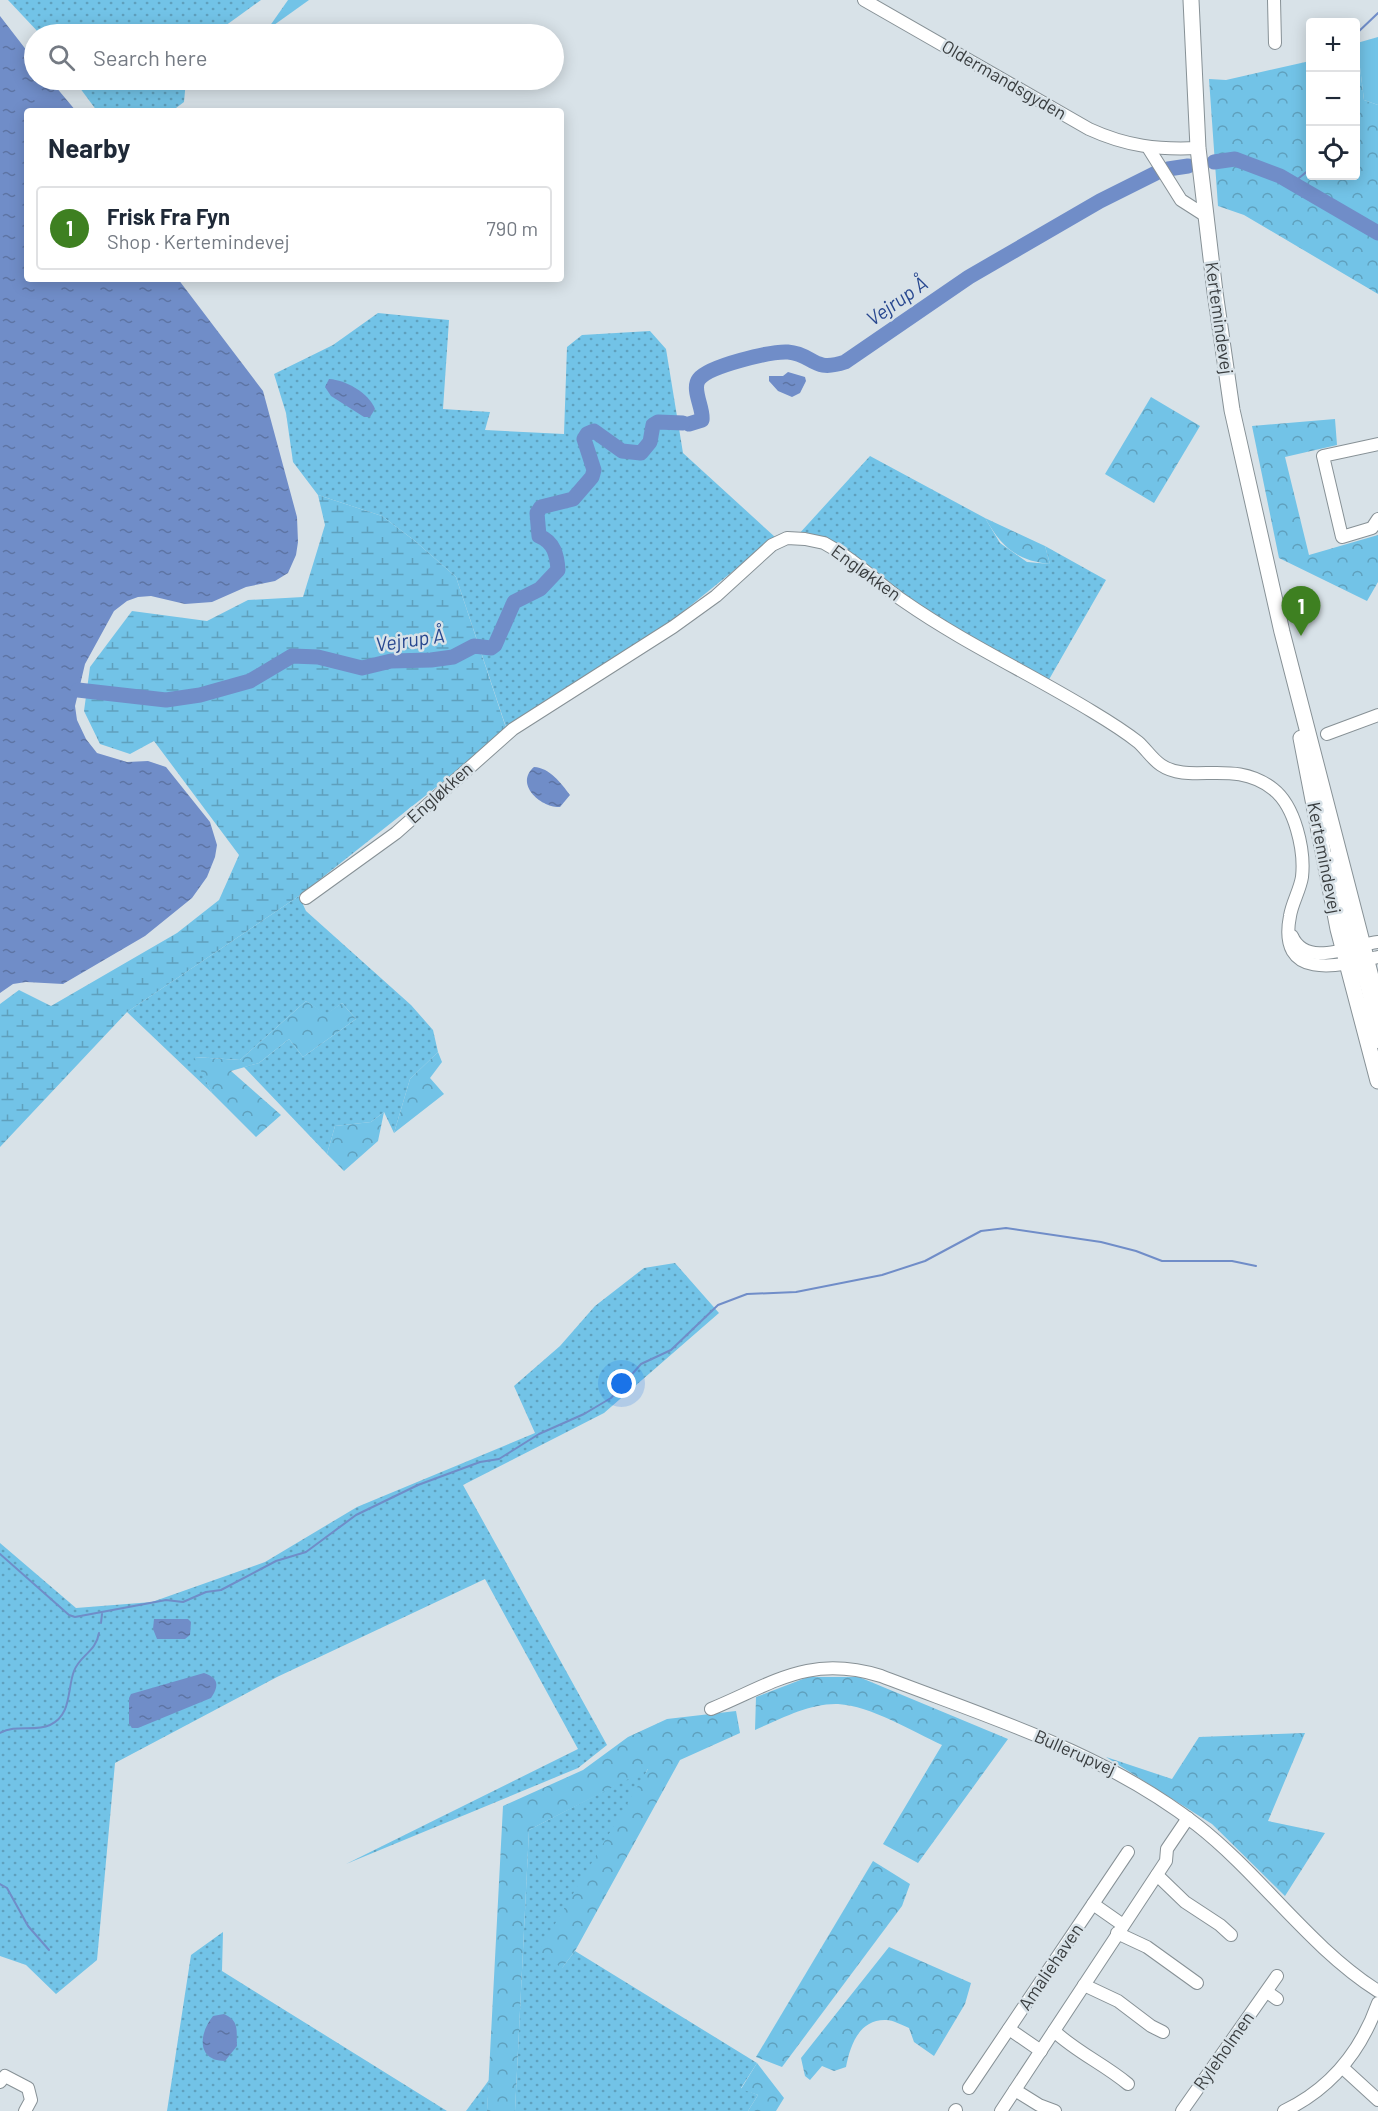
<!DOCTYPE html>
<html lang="en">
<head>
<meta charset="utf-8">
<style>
	body { margin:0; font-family:Barlow,sans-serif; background:#f6f6f7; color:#1f2937 }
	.controls { position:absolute; right:18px; top:18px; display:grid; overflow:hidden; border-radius:6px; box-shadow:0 3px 15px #0003 }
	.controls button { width:54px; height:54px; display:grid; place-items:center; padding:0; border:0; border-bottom:2px solid #e0e1e3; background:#fff; color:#1f2937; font:30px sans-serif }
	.you { position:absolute; left:622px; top:1384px; width:21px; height:21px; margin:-15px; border:4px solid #fff; border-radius:50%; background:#1a73e8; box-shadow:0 0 0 9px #1a73e833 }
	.badge { display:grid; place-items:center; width:39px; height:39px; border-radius:50%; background:#3e8021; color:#fff; font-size:20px; font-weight:700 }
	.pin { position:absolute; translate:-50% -50px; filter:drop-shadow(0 2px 3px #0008) }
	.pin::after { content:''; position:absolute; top:32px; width:21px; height:18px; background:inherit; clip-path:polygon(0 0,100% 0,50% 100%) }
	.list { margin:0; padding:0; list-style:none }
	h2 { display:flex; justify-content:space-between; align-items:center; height:78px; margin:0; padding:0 24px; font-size:26px }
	h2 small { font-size:20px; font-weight:400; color:#747a83 }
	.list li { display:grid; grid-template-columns:39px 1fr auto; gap:18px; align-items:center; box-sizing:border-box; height:84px; margin:0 12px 12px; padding:0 12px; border:2px solid #e0e1e3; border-radius:6px }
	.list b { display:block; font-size:22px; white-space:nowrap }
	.list p { margin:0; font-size:20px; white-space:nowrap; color:#747a83 }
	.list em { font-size:20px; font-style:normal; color:#747a83 }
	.icon { flex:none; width:33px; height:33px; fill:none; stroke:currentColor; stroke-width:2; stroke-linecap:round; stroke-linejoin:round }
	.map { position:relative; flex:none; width:1378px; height:2111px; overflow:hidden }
	.search { position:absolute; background:#fff; box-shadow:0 3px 15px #0003; left:24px; top:24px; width:540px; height:66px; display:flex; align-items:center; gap:15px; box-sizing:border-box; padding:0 21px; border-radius:33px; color:#747a83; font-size:22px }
	.panel { position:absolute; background:#fff; box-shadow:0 3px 15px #0003; left:24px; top:108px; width:540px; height:174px; border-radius:6px }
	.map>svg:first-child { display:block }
	.grass { fill:url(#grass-dots) }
	.forest { fill:url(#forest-crowns) }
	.wetland { fill:url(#wetland-marsh) }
	.pitch { fill:#72c3e7 }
	.water { fill:url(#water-ripples) }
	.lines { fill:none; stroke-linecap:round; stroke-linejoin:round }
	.stream { stroke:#708dc8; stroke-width:2 }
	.river { stroke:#708dc8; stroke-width:15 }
	.minor-casing { stroke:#879196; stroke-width:14 }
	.major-casing { stroke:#879196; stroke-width:17 }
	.minor { stroke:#fff; stroke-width:12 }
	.major { stroke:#fff; stroke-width:15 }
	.labels { text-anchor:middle; stroke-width:5; stroke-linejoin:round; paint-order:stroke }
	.street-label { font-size:18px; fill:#393d3f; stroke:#d8e2e8 }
	.water-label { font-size:20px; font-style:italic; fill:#27478f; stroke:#d8e2e8 }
</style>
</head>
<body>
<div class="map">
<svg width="1378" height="2111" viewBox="0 0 1378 2111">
	<defs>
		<pattern id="grass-dots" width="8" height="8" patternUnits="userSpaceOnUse" patternTransform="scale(1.5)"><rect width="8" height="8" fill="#72c3e7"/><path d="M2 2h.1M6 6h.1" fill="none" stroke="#5fa0bd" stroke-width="1.8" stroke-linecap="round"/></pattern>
		<pattern id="forest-crowns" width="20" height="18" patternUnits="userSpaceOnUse" patternTransform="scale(1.5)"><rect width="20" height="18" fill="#72c3e7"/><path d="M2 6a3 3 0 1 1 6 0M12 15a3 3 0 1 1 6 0" fill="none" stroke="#5fa0bd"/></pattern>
		<pattern id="wetland-marsh" width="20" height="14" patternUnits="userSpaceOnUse" patternTransform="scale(1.5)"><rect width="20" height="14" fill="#72c3e7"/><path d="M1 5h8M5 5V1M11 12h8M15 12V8" fill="none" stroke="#5fa0bd"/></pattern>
		<pattern id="water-ripples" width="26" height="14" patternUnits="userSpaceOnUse" patternTransform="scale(1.5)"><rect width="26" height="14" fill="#708dc8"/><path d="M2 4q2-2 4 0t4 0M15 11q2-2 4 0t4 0" fill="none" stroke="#5d74a4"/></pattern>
	</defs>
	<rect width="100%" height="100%" fill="#d8e2e8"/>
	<g class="grass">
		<polygon points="8,0 261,0 214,34 40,34"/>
		<polygon points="74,80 186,80 184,102 172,111 97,111"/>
		<polygon points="378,313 449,320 443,409 490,412 485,430 564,434 567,347 582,335 650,331 666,349 683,453 775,537 674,619 506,727 456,577 415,541 382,516 318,495 293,462 286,413 274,374 333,345"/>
		<polygon points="870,456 985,518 1000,543 1027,562 1050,564 1045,546 1106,580 1047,683 917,607 866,566 798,535"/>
		<polygon points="299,896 306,911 411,1005 433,1030 438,1052 410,1079 394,1133 384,1112 371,1122 335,1126 327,1154 244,1067 259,1063 289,1039 303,1057 356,1019 342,1003 326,1015 306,1001 240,1060 195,1057 212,1093 127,1012"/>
		<polygon points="675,1263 719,1313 604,1413 463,1485 607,1745 578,1768 346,1864 578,1749 485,1579 277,1677 115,1763 97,1960 56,1994 26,1965 0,1956 0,1543 76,1608 152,1602 265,1562 357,1507 535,1433 514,1386 560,1346 595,1306 644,1268"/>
		<polygon points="648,1768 562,1968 575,1951 757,2063 741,2088 758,2095 748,2111 515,2111 529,1830"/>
		<polygon points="223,1932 222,1971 447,2111 167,2111 191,1955"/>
		<polygon points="489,2080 487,2111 466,2111"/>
	</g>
	<g class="forest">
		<polygon points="288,0 309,0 267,30"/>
		<polygon points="1357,43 1364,100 1378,105 1378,294 1244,215 1218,206 1209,79 1226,80 1310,61 1310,176 1356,176"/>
		<polygon points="1151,397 1200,426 1154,503 1105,474"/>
		<polygon points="1335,419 1337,445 1285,457 1309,555 1378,535 1378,582 1367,601 1279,558 1252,426"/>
		<path d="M 985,518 L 1045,546 L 1050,564 C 1015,560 1002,547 985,518 Z"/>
		<polygon points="306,1001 326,1014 342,1003 356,1019 303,1057 289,1039 259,1063 231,1071 281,1115 256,1137 212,1093 194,1057 240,1060"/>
		<polygon points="438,1052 442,1062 430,1078 444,1094 394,1133 410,1079"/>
		<polygon points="384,1112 378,1141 344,1171 327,1154 335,1126 371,1122"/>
		<path d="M 808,1677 L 859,1677 L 1008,1739 L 918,1863 L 883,1844 L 942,1745 C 912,1731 871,1706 838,1704 C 810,1703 780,1719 755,1730 L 756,1697 Z"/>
		<polygon points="736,1711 740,1733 680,1760 575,1951 562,1968 538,1952 648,1769 529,1830 515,2111 487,2111 503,1806 583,1770 628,1737 667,1719"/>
		<polygon points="1305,1733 1268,1821 1325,1833 1285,1896 1212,1824 1106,1757 1172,1779 1199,1737"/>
		<polygon points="873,1861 910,1884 902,1906 782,2067 756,2057"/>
		<path d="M 889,1947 L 971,1983 L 965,2004 L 934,2056 L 914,2042 L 909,2028 C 902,2025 893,2020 886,2020 C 859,2019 850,2046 846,2067 L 834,2071 L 822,2066 L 810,2080 L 805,2076 L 801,2058 Z"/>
		<polygon points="757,2063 784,2098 776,2111 748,2111 758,2095 741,2089"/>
	</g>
	<polygon class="wetland" points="318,495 382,516 415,541 456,577 507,731 299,896 127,1012 0,1147 0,1004 19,990 51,1006 177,933 219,900 239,855 154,741 130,754 100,744 84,711 90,667 132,611 207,621 248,600 303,597 325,525"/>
	<polygon class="pitch" points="1378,37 1378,105 1364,100 1357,43"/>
	<g class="water">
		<polygon points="0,16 34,60 34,80 50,80 76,111 27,111 27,279 178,279 263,391 297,517 298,542 296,555 288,573 275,581 246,587 212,602 185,604 151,596 138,597 127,601 114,611 85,664 75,706 77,720 86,739 97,753 127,762 148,761 166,767 210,822 217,845 215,857 207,877 192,898 145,936 63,984 26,982 13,984 0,993"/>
		<polygon points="788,372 805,377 806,381 800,393 792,397 778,391 769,381 769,376 783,376"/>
		<path d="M 329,379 C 346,380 369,393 375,409 L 370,417 L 364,417 L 331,396 L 325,387 Z"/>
		<path d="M 534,767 C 550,768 561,783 570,795 L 560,807 C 541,808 514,784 534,767 Z"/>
		<polygon points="154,1619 188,1619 191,1622 190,1635 185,1639 157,1639 153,1629"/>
		<path d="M 204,1673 C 219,1678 219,1686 211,1698 L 138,1728 L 132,1728 L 129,1724 L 129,1698 L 131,1694 Z"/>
		<path d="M 224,2014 C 240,2021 236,2031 237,2046 L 225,2061 C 196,2061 199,2033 213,2016 Z"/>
	</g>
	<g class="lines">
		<g class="stream">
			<polyline points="1356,34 1378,13"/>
			<polyline points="1293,183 1310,169"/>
			<polyline points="0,1554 69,1615 75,1617 166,1600 183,1602 206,1592 221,1590 276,1561 306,1552 356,1515 418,1485 480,1462 499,1459 539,1434 584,1414 611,1398 641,1364 671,1350 718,1305 747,1294 796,1292 882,1275 925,1261 981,1231 1006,1228 1101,1242 1136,1251 1162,1261 1232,1261 1256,1266"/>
			<polyline points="101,1623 102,1614"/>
			<path d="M 0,1733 C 16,1724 34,1732 50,1725 C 72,1715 67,1689 74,1671 C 80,1655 96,1652 99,1633"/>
			<polyline points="0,1884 7,1888 28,1926 49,1950"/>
		</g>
		<g class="river">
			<polyline points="1214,162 1235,159 1280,176 1378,233"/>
			<polyline points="1168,169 1188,166"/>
			<path d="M 689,424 L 702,420 C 704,409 691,389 699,379 C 709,366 771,351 788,352 C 814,354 812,373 845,362 L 969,277 L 1100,201 L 1156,173"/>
			<path d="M 78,690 L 166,700 L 200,695 L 250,681 L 292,656 L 318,657 L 362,668 L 391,661 L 431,660 L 453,657 L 474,646 L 491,648 L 495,645 L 514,602 L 540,589 L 558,570 C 557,555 554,542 539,536 L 537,513 L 541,507 L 573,499 L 592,477 L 594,470 L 584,439 L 587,434 L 594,431 L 622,451 L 641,453 L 650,442 L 653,425 L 658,422 L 683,423"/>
		</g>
		<g class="minor-casing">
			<g id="minor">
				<path d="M 864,0 L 1089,129 C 1126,146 1158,150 1198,148"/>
				<polyline points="1274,0 1275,43"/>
				<polyline points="1149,149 1181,200 1206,216"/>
				<polyline points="1378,444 1323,456 1342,537 1372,528 1378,519"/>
				<polyline points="1327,734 1378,715"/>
				<path d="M 1331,858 C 1339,891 1342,933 1367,958"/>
				<path d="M 306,898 L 396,833 L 513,729 L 673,627 L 716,596 L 772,545 L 787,538 L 805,539 L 824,543 L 836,550 C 861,565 881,586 905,602 C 964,643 1031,674 1093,712 C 1108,721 1124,731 1138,742 C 1146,749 1152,759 1161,765 C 1190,785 1234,758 1273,789 C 1295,806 1305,850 1302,877 C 1300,890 1292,903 1290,916 C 1277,982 1340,966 1378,957"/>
				<path d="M 1292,936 C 1306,969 1353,945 1378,942"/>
				<path d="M 1352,956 C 1368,972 1373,1019 1378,1042"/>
				<path d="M 711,1709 C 774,1683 809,1654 881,1676 C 990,1718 1103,1752 1197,1825 C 1261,1875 1309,1947 1378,1991"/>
				<polyline points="1157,1875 1185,1902 1220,1925 1231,1935"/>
				<polyline points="1093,1904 1123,1925"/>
				<polyline points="1117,1933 1147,1947 1197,1983"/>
				<polyline points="1084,1985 1118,2001 1151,2026 1163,2032"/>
				<polyline points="1267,1992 1277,1999"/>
				<polyline points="1009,2029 1041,2051"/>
				<path d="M 1054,2031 C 1078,2053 1104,2064 1128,2084"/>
				<polyline points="1343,2068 1378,2100"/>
				<polyline points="0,2082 5,2076 28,2088 31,2100 25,2111"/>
				<polyline points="969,2088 1128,1852"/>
				<polyline points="1015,2090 1039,2105 1055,2111"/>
				<polyline points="955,2111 956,2110"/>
				<polyline points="1001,2111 1166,1861 1167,1849 1188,1818"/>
				<polyline points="1182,2111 1277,1976"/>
				<path d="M 1284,2111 C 1330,2089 1361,2051 1378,2003"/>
			</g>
		</g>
		<g class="major-casing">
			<g id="major">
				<polyline points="1191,0 1198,148 1215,292 1232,410 1282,632 1378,1004"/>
				<polyline points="1301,738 1338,929 1378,1081"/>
			</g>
		</g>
		<use href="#minor" class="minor"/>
		<use href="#major" class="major"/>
	</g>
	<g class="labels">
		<g class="street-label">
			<text transform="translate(1004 80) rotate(30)" y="6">Oldermandsgyden</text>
			<text transform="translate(1219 318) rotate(82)" y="6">Kertemindevej</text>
			<text transform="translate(866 573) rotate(36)" y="6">Engløkken</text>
			<text transform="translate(440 793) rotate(-42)" y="6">Engløkken</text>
			<text transform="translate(1324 858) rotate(79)" y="6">Kertemindevej</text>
			<text transform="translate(1075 1753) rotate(24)" y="6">Bullerupvej</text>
			<text transform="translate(1051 1967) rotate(-56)" y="6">Amaliehaven</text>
			<text transform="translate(1224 2051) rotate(-55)" y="6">Ryleholmen</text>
		</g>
		<g class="water-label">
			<text transform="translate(897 301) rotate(-35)" y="7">Vejrup Å</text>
			<text transform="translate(410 640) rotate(-8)" y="7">Vejrup Å</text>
		</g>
	</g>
</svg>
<div class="controls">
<button>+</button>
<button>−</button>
<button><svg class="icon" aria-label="locate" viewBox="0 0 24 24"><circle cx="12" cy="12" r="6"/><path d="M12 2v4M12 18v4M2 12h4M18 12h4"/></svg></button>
</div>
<div class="you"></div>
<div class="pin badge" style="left:1301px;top:636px">1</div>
<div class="search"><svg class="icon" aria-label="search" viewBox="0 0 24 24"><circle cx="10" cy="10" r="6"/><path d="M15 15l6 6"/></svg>Search here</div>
<section class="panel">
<h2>Nearby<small></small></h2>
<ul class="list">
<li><span class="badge">1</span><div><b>Frisk Fra Fyn</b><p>Shop · Kertemindevej</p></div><em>790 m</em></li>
</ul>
</section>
</div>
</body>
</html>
